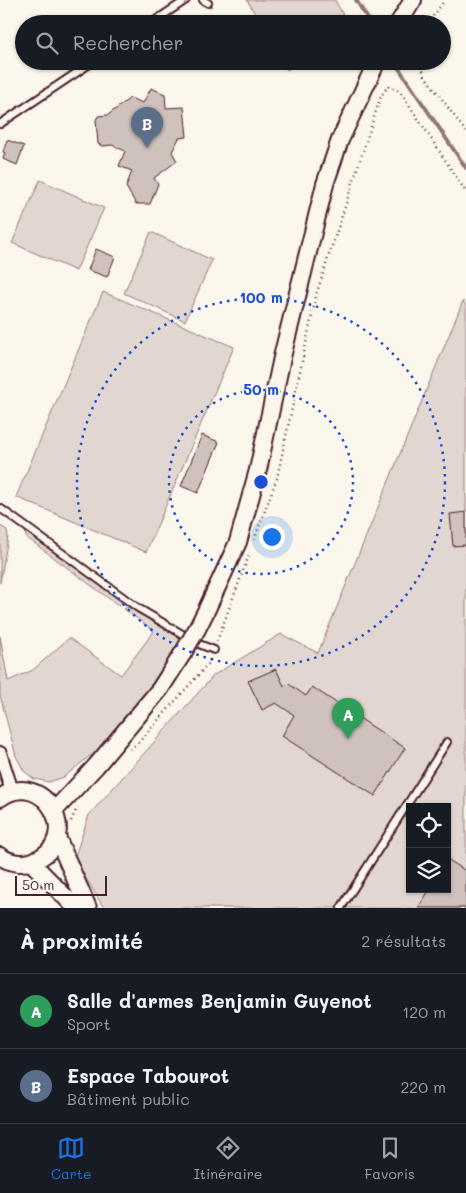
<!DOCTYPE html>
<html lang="fr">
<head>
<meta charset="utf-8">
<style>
	body { margin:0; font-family:Mali,sans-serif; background:#20242c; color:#f1f3f6 }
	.controls { position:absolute; right:15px; bottom:15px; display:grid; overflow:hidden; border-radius:0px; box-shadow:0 1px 4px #0004 }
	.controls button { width:45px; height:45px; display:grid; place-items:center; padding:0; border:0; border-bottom:1px solid #363941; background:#171b24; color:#f1f3f6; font:25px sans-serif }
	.scale { position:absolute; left:15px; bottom:12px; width:92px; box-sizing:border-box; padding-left:5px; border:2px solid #4a1f2b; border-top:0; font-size:14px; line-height:18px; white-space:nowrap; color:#4a1f2b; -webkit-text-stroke:4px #fbf7ec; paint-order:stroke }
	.you { position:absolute; left:271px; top:536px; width:18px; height:18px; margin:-12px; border:4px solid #fff; border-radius:50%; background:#1a73e8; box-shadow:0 0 0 8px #1a73e833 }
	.badge { display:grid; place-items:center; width:32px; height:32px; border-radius:50%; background:#1a73e8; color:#fff; font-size:16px; font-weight:700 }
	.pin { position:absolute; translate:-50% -41px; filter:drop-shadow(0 1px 2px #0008) }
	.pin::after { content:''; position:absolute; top:26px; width:18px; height:15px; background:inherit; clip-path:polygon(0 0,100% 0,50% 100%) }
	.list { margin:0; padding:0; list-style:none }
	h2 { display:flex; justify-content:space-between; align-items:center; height:65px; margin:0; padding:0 20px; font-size:21px }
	h2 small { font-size:16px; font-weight:400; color:#9ea1a6 }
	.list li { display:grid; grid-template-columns:32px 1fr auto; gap:15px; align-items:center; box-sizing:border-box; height:75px; padding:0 20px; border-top:1px solid #363941 }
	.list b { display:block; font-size:19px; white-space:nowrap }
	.list p { margin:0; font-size:16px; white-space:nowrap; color:#9ea1a6 }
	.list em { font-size:16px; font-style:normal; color:#9ea1a6 }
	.icon { flex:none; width:28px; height:28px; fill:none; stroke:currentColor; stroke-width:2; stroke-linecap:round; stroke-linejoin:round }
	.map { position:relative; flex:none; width:466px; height:908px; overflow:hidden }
	.search { position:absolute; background:#171b24; box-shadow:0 1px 4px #0004; left:15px; right:15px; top:15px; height:55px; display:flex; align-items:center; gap:12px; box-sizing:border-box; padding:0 18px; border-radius:28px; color:#9ea1a6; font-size:19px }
	.sheet { height:215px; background:#171b24 }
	nav { display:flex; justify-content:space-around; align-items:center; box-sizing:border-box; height:70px; border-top:1px solid #363941; background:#171b24; font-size:14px; color:#9ea1a6 }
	nav a { display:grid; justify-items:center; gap:2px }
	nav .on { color:#1a73e8 }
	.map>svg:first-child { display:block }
	.green { fill:#e2d7d0; stroke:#967b7e; fill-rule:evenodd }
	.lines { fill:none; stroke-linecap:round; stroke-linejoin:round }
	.stream { stroke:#907477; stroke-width:4 }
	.building { fill:#cfc2bc; stroke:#4a1f2b }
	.service-casing { stroke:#4a1f2b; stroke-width:10 }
	.minor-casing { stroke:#4a1f2b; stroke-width:16 }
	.tertiary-casing { stroke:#4a1f2b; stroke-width:20 }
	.path { stroke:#4a1f2b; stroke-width:2.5; stroke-dasharray:1 4; stroke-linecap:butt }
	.service { stroke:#fbf7ec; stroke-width:6 }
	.minor { stroke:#fbf7ec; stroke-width:12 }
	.tertiary { stroke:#fbf7ec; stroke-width:16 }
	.tertiary-bridge-casing { stroke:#4a1f2b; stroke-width:20; stroke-linecap:butt }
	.tertiary-bridge { stroke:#fbf7ec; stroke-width:16 }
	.ring { fill:none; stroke:#1d4ed8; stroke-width:2.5; stroke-dasharray:2.5 5 }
	.centre { fill:#1d4ed8; stroke:#fbf7ec; stroke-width:2.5 }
	.ring-label { font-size:15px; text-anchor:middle; font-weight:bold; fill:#1d4ed8; stroke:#fbf7ec; stroke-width:4; stroke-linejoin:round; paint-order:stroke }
</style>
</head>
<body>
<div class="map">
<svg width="466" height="908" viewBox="0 0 466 908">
	<rect width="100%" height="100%" fill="#fbf7ec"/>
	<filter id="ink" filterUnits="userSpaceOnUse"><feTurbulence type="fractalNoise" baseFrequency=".02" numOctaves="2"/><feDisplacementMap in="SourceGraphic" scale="10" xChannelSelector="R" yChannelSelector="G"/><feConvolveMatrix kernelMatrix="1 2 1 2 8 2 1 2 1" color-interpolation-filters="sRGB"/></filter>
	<g filter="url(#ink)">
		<g class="green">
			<polygon points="247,0 335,0 348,24 261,24"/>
			<polygon points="282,61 303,61 287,70"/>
			<polygon points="40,180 104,208 76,271 12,243"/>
			<polygon points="151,232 212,260 185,321 124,293"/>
			<polygon points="103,292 234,347 146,552 16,497"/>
			<path d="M 463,301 L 466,306 L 466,908 L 104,908 L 74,859 L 89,815 L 214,675 L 281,634 L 318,653 ZM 410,807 L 447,807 L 447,889 L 410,889 Z"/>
			<polygon points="0,526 7,530 8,537 0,583"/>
			<polygon points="25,528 125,598 119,606 26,537"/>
			<path d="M 128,607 L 181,639 C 157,682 126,719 93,756 L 91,755 L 64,777 L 49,782 L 34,779 L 24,771 L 16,756 L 0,695 L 0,636 L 8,681 L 33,670 L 69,638 L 121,675 L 154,631 L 124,609 Z"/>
		</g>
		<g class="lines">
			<g class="stream">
				<polyline points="356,0 371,24"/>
				<polyline points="394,61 466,168"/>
			</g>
		</g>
		<g class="building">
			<polygon points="151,88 165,94 166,108 184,107 187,137 179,138 172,152 177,161 154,178 158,184 150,204 136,204 126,187 132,171 119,166 125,151 112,145 103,146 98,144 96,120 98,116 108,115 130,98 143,103"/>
			<polygon points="7,140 24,146 17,165 3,159 5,153 3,152"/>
			<polygon points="96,249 115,257 107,277 88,270"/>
			<polygon points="202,435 219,442 198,493 181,486"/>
			<polygon points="466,512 466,545 453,546 450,514"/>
			<polygon points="276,669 284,686 289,684 306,696 312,687 405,748 375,796 282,736 294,715 276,703 262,710 248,681"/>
			<polygon points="447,859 466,871 466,908 418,908 430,889 447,889"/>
		</g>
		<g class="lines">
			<g class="service-casing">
				<g id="service">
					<polyline points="203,0 208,3"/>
					<polyline points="150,24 186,0"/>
					<polyline points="0,124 94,61"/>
					<polyline points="0,508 138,608 184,635"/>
					<polyline points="199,644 214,650"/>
					<polyline points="341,908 447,742"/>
				</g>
			</g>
			<g class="minor-casing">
				<polyline id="minor" points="0,753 12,791"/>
			</g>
			<g class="tertiary-casing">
				<g id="tertiary">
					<polyline points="398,24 413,0"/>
					<polyline points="197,629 206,611 238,542 258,470 283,353 325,184 340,140 377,61"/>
					<path d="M 0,798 C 44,766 86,841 33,861 C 23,865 9,863 0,856"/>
					<polyline points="54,811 96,766 160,689 183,653"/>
					<polyline points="57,837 88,908"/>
					<polyline points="31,862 76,908"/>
				</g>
			</g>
			<g class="path">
				<polyline points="427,24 445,0"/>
				<polyline points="419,61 425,76 466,132"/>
				<polyline points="254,540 277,478 317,292 381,96 388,86 400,91 466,192"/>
				<polyline points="217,641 249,555"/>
				<polyline points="130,749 138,743 209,663 211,658"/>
				<polyline points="71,821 77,808"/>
			</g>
			<use href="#service" class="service"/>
			<use href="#minor" class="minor"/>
			<use href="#tertiary" class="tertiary"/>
			<g class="tertiary-bridge-casing">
				<polyline id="tertiary-bridge" points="183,653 197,629"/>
			</g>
			<use href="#tertiary-bridge" class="tertiary-bridge"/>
		</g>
	</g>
	<g class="ring">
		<circle cx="261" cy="482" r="92"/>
		<circle cx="261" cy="482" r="184"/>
	</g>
	<circle cx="261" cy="482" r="8" class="centre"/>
	<g class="ring-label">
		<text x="261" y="303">100 m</text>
		<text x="261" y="395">50 m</text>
	</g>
</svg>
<div class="controls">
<button><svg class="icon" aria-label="locate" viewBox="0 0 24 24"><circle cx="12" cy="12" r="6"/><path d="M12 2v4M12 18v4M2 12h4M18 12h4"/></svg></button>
<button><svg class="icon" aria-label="layers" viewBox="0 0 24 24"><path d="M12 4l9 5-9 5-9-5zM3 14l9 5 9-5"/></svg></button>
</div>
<div class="scale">50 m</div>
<div class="you"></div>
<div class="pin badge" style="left:348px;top:739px;background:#2e9e5b">A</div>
<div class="pin badge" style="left:147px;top:148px;background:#5c6f8a">B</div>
<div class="search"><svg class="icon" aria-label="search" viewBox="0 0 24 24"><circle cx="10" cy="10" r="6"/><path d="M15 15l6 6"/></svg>Rechercher</div>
</div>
<section class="sheet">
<h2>À proximité<small>2 résultats</small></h2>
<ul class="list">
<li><span class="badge" style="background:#2e9e5b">A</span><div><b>Salle d'armes Benjamin Guyenot</b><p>Sport</p></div><em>120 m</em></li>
<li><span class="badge" style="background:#5c6f8a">B</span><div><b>Espace Tabourot</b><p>Bâtiment public</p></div><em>220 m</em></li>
</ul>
</section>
<nav>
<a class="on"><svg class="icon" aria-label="map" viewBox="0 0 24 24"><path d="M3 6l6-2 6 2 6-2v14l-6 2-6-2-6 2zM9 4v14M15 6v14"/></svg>Carte</a>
<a><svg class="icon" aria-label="directions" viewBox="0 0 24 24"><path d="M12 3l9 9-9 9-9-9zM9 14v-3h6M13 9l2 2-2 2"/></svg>Itinéraire</a>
<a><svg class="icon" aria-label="saved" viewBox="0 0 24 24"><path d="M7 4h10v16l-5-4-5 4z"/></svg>Favoris</a>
</nav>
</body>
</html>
